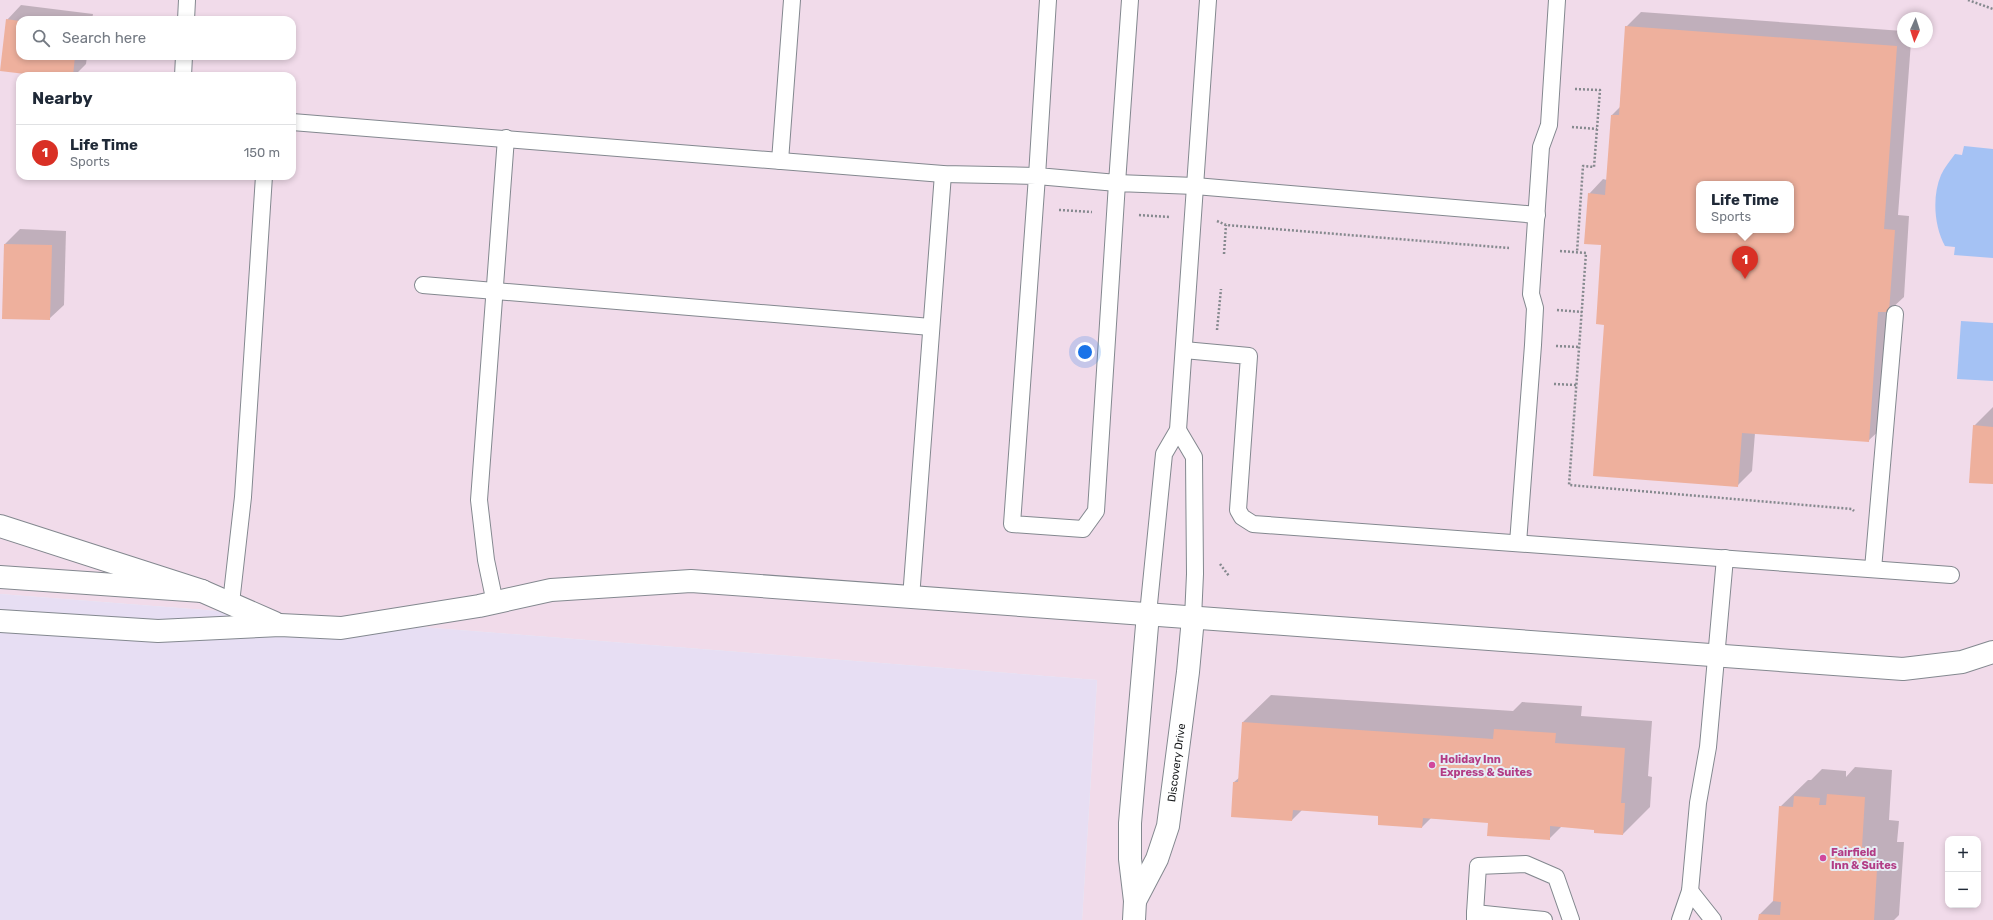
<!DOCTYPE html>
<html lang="en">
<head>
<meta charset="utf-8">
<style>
	body { margin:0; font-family:Rubik,sans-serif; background:#f6f6f7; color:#1f2937 }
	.controls { position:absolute; right:12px; bottom:12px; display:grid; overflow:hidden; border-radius:8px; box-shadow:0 2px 6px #0003 }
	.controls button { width:36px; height:36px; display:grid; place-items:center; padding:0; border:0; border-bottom:1px solid #e0e1e3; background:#fff; color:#1f2937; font:20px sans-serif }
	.compass { position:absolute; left:1897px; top:12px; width:36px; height:36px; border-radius:50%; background:#fff; box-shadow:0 2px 6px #0003; rotate:183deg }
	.you { position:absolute; left:1085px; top:352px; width:14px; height:14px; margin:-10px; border:3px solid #fff; border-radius:50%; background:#1a73e8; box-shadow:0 0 0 6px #1a73e833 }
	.badge { display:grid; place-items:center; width:26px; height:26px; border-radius:50%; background:#d93025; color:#fff; font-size:13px; font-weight:700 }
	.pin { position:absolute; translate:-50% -33px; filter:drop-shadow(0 1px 2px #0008) }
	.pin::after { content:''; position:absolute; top:21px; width:14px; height:12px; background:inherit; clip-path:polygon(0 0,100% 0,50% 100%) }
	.popup { position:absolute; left:1696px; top:181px; width:98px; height:52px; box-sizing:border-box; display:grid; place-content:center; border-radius:8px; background:#fff; filter:drop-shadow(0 1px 3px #0005); font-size:13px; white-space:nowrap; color:#747a83 }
	.popup b { font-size:15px; color:#1f2937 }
	.popup::after { content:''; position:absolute; left:50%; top:100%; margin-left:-8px; border:8px solid transparent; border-top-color:#fff }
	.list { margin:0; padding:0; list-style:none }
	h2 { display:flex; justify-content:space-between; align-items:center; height:52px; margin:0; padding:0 16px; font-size:17px }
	h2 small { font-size:13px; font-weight:400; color:#747a83 }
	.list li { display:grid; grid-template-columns:26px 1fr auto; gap:12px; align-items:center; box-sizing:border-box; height:56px; padding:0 16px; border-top:1px solid #e0e1e3 }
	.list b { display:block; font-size:15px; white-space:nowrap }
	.list p { margin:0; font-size:13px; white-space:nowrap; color:#747a83 }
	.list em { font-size:13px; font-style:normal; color:#747a83 }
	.icon { flex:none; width:22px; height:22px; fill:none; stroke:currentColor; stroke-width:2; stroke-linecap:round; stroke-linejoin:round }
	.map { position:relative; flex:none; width:1993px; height:920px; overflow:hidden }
	.search { position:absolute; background:#fff; box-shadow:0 2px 6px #0003; left:16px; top:16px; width:280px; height:44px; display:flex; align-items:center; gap:10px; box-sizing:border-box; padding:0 14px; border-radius:12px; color:#747a83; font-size:15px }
	.panel { position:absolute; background:#fff; box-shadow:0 2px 6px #0003; left:16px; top:72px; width:280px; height:108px; border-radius:12px }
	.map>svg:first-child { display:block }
	.commercial { fill:#f1dbea; fill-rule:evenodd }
	.education { fill:#e7def3 }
	.water { fill:#a5c2f4 }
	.shadow { fill:#0003; fill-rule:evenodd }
	.building { fill:#eeb09d; fill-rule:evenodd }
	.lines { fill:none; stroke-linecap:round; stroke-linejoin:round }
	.service-casing { stroke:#83888f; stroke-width:18 }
	.minor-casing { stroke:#83888f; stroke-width:24 }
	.secondary-casing { stroke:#83888f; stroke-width:24 }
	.path { stroke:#85898e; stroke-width:2.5; stroke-dasharray:2 2; stroke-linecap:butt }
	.service { stroke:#fff; stroke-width:16 }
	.minor { stroke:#fff; stroke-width:22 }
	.secondary { stroke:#fff; stroke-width:22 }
	.hotel-dot { fill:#d1479c; stroke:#e7edf5; stroke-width:1.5 }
	.labels { text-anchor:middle; stroke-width:4; stroke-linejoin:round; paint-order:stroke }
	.hotel-label { font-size:11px; font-weight:bold; fill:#b23c85; stroke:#e7edf5; text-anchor:start }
	.street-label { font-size:11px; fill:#191b1d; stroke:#e7edf5 }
</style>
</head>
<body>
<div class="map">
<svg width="1993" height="920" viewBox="0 0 1993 920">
	<rect width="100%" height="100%" fill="#e7edf5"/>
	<path class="commercial" d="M 0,0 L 1993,0 L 1993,920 L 1082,920 L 1097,680 L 0,594 ZM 1903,18 L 1927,18 L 1927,42 L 1903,42 ZM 20,20 L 292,20 L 292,56 L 20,56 ZM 20,76 L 292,76 L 292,176 L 20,176 ZM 1699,184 L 1791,184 L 1791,230 L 1699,230 ZM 1948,839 L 1978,839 L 1978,905 L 1948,905 Z"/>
	<polygon class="education" points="0,594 1097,680 1082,920 0,920"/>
	<g class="water">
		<path d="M 1964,146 L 1993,149 L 1993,258 L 1954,255 L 1955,247 L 1945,246 C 1934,226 1932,196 1941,175 C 1944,168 1950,161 1955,154 L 1962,155 Z"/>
		<polygon points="1961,321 1993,323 1993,381 1957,379"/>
	</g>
	<g class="shadow">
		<polygon points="21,5 93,14 92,20 20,20 20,56 87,56 86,64 74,76 51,76 1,70 7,20"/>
		<path d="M 1641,12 L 1903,31 L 1903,42 L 1911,42 L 1898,215 L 1909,216 L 1904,297 L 1891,309 L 1883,427 L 1868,441 L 1755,433 L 1752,471 L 1737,486 L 1602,245 L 1589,194 L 1603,179 L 1607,180 L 1612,115 L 1620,107 L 1626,27 ZM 1699,184 L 1791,184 L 1791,230 L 1699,230 Z"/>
		<polygon points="20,229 66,231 64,305 49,319 3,318 5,244"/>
		<polygon points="1993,407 1993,483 1974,426"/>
		<polygon points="1271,695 1513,711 1522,702 1582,706 1581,716 1652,721 1648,776 1652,777 1650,807 1623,834 1595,829 1562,826 1549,839 1489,822 1431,818 1422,827 1379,815 1302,810 1292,820 1234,782 1240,777 1243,722"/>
		<polygon points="1855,767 1892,770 1889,820 1899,821 1897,842 1904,842 1899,915 1894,920 1759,920 1760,914 1774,900 1780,807 1808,780 1811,780 1822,769 1846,771 1846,777"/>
	</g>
	<g class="building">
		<polygon points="6,19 20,21 20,56 75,56 73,76 42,76 0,71"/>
		<path d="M 1625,26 L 1897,46 L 1884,229 L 1895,230 L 1889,312 L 1878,312 L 1869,442 L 1742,433 L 1738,487 L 1593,476 L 1604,325 L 1596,324 L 1601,245 L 1584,244 L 1588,193 L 1605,195 L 1611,115 L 1619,115 ZM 1699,184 L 1791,184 L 1791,230 L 1699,230 Z"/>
		<polygon points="4,244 52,245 50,320 2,319"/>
		<polygon points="1973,425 1993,427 1993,484 1969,483"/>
		<polygon points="1242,722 1493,739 1494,729 1556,733 1555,743 1625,748 1621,803 1625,803 1623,835 1594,833 1594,830 1550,826 1550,840 1487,836 1488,823 1423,818 1422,828 1378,825 1378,816 1293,810 1292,821 1231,817 1233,782 1238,782"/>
		<polygon points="1827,794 1865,797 1862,847 1872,848 1870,869 1877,869 1874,920 1758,920 1759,914 1780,915 1781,902 1773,901 1779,806 1793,807 1794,796 1820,798 1819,805 1826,805"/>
	</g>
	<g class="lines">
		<g class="service-casing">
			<g id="service">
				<polyline points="1048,0 1037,176 1117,183 1130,0"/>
				<polyline points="186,20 187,0"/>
				<polyline points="183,76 184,56"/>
				<polyline points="292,122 943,174 1037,176 1012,524 1083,529 1096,511 1117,183 1195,186 1537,215"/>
				<polyline points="780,161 792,0"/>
				<polyline points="423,285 931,327"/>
				<polyline points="1184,350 1249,356 1238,510 1242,517 1253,524 1951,575"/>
				<polyline points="1178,430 1194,457 1195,574 1193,618"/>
				<polyline points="1518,543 1533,345 1535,308 1531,294 1541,147 1549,125 1557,0"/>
				<polyline points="1873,569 1895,314"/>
				<polyline points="911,598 943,174"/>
				<polyline points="231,603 243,497 264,176"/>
				<polyline points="495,603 486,560 479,500 506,138"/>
				<polyline points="1148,614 1164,454 1178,430 1208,0"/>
				<polyline points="1690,891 1713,920"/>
				<polyline points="1475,913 1478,866 1526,864 1556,877 1571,920"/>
				<polyline points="1475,920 1475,913 1544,920"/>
				<polyline points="1680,920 1690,891 1698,803 1708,747 1725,558"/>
			</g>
		</g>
		<g class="minor-casing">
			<g id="minor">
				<polyline points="0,577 202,591 275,623"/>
				<polyline points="0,621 158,631 280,625 341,628 479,606 551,590 691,581 1903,669 1962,662 1993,652"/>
				<path id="s1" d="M 1135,901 L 1157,859 L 1168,826 L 1188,672 L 1193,618"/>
				<polyline points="1134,920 1135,901 1130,859 1130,823 1148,614"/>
			</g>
		</g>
		<g class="secondary-casing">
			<polyline id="secondary" points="0,526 202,591"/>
		</g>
		<g class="path">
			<polyline points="1968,0 1993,9"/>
			<polyline points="1575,89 1600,90 1594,167 1583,166 1577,252"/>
			<polyline points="1572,127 1597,129"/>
			<polyline points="1059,210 1092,212"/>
			<polyline points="1139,215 1170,217"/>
			<polyline points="1217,221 1226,225 1509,248"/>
			<polyline points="1560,251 1586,253 1569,485 1852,509 1854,511"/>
			<polyline points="1224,254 1226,225"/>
			<polyline points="1557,310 1582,312"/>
			<polyline points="1217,330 1221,289"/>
			<polyline points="1556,346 1579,347"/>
			<polyline points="1554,384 1576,385"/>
			<polyline points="1220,564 1229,576"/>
		</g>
		<use href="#service" class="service"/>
		<use href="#minor" class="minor"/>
		<use href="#secondary" class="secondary"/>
	</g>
	<g class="hotel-dot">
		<circle cx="1432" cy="765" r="4"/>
		<circle cx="1823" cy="858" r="4"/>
	</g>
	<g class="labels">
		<g class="hotel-label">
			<text x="1440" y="763">Holiday Inn<tspan x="1440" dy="13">Express &amp; Suites</tspan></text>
			<text x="1831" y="856">Fairfield<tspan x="1831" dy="13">Inn &amp; Suites</tspan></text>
		</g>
		<g class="street-label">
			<text dy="4" stroke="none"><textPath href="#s1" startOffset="146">Discovery Drive</textPath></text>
		</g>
	</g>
</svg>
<div class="controls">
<button>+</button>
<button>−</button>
</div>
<svg class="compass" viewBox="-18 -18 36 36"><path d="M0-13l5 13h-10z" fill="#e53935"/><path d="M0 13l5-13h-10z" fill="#747a83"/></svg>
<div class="you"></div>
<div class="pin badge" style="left:1745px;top:279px">1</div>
<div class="popup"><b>Life Time</b>Sports</div>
<div class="search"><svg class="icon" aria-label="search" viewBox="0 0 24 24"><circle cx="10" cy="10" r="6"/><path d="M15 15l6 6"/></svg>Search here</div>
<section class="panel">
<h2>Nearby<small></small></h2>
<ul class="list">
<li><span class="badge">1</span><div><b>Life Time</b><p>Sports</p></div><em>150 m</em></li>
</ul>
</section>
</div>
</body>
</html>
